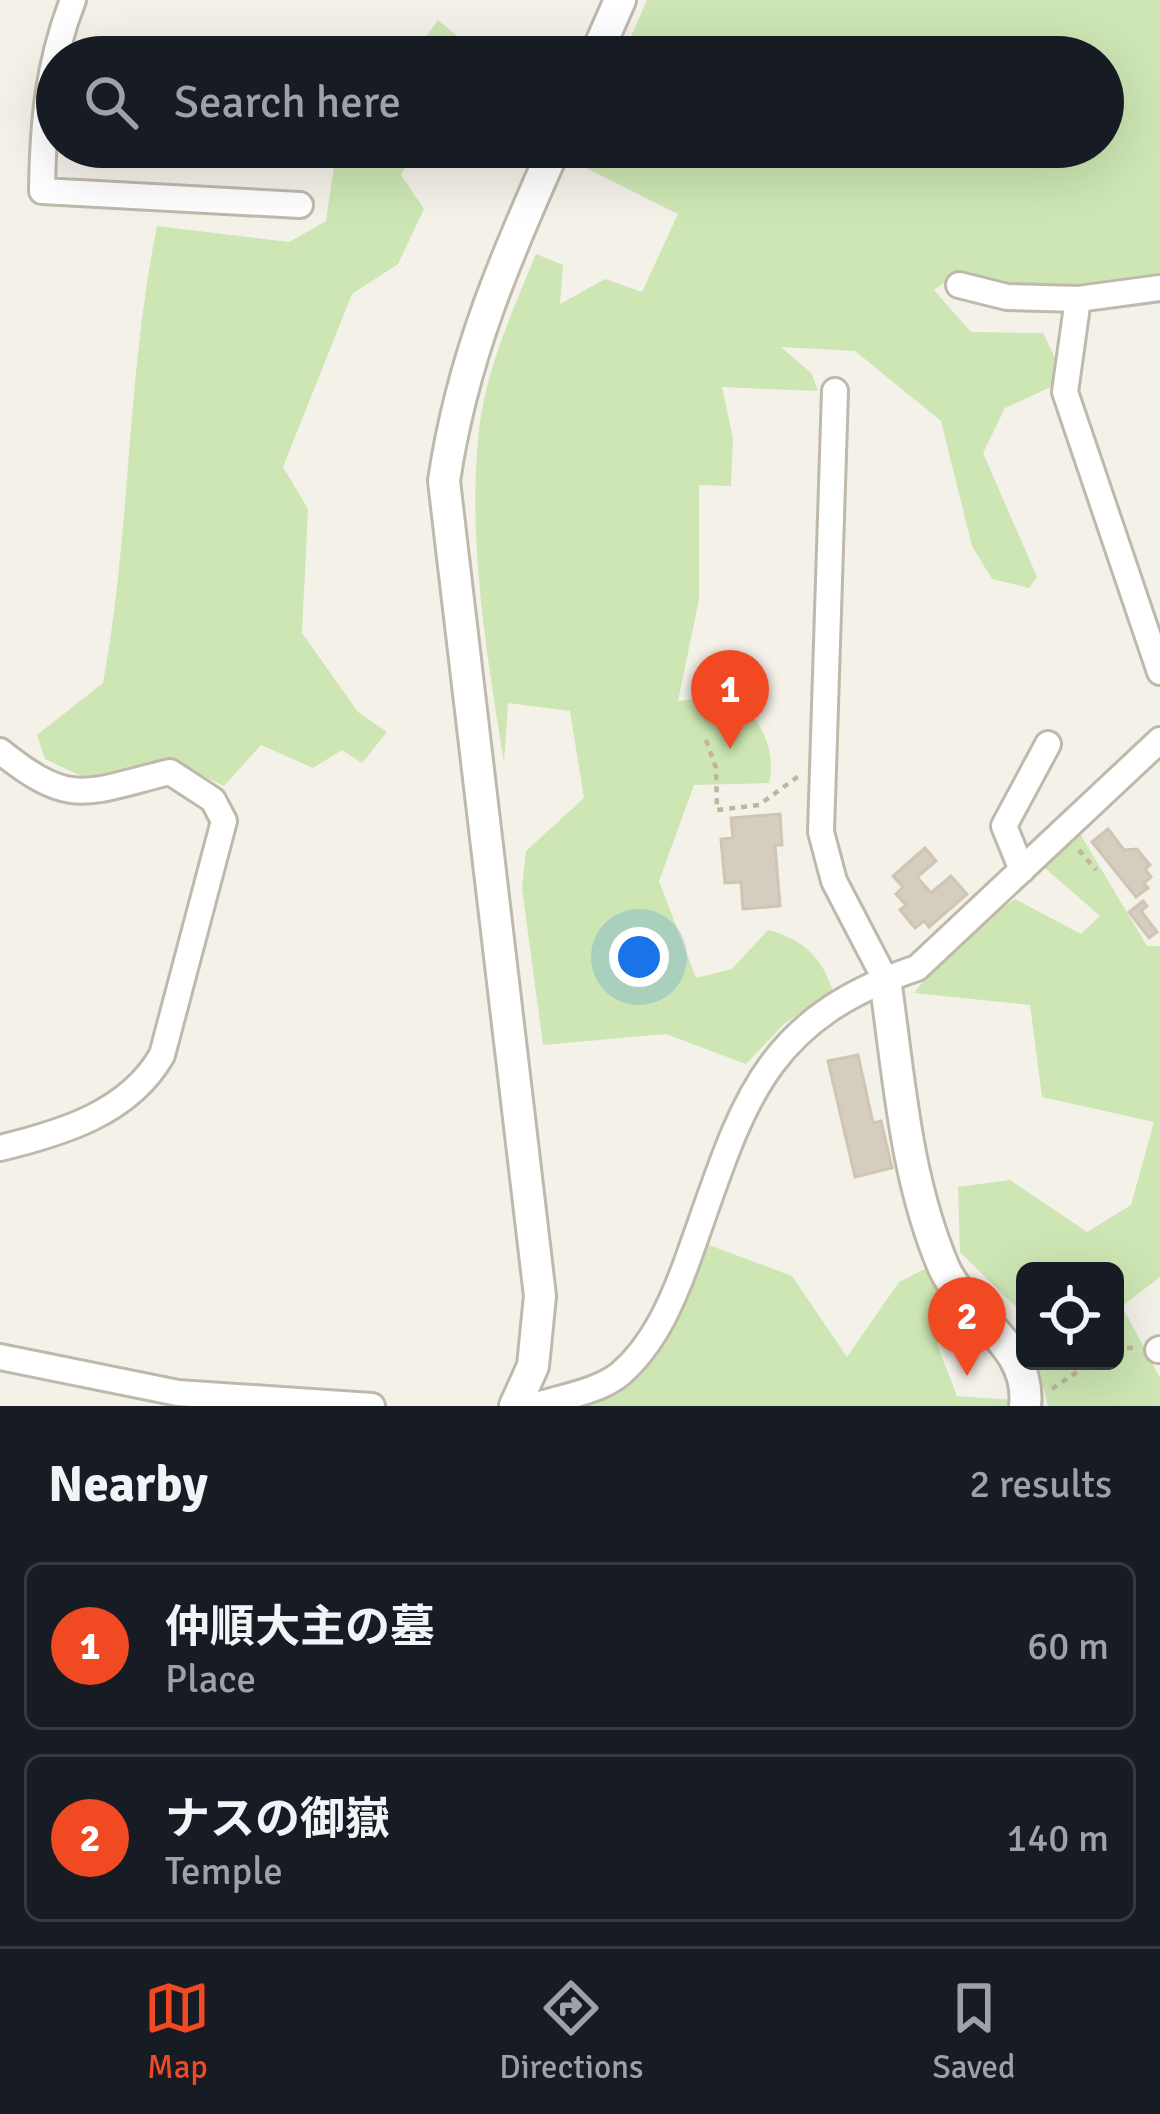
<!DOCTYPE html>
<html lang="en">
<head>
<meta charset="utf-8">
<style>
	body { margin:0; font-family:Signika,"Noto Sans JP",sans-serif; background:#242831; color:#f1f3f6 }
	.controls { position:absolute; right:36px; bottom:36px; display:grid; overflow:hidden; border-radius:18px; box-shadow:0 12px 48px #0002 }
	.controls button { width:108px; height:108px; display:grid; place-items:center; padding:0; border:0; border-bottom:3px solid #363941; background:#171b24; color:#f1f3f6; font:60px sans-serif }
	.you { position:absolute; left:639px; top:957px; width:42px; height:42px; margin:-30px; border:9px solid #fff; border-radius:50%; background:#1a73e8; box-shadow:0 0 0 18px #1a73e833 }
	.badge { display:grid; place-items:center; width:78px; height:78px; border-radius:50%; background:#f14a23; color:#fff; font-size:39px; font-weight:700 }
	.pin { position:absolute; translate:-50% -99px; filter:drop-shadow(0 3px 6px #0008) }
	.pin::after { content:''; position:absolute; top:63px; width:42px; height:36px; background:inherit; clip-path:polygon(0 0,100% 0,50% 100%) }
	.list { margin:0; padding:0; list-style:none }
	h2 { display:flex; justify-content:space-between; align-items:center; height:156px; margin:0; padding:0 48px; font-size:51px }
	h2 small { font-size:39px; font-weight:400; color:#9ea1a6 }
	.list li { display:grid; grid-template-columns:78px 1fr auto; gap:36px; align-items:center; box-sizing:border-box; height:168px; margin:0 24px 24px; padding:0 24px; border:3px solid #363941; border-radius:18px }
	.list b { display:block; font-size:45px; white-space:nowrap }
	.list p { margin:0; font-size:39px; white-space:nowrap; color:#9ea1a6 }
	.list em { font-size:39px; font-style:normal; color:#9ea1a6 }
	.icon { flex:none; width:66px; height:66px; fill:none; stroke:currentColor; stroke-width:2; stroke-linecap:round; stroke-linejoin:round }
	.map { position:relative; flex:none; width:1160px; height:1406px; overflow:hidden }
	.search { position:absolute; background:#171b24; box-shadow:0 12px 48px #0002; left:36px; right:36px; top:36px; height:132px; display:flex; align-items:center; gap:30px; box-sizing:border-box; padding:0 42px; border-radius:66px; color:#9ea1a6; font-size:45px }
	.sheet { height:540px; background:#171b24 }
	nav { display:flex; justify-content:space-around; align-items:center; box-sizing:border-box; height:168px; border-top:3px solid #363941; background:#171b24; font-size:33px; color:#9ea1a6 }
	nav a { display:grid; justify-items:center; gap:6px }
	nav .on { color:#f14a23 }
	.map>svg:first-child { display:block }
	.green { fill:#cde6b3 }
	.building { fill:#d5cdbf; stroke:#cfc5b2; stroke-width:3 }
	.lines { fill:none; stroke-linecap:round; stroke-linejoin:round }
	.minor-casing { stroke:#bfb9ac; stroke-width:30 }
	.tertiary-casing { stroke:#bfb9ac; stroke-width:36 }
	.path { stroke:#c0b59e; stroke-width:4.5; stroke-dasharray:6 6; stroke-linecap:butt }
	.minor { stroke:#fff; stroke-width:24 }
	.tertiary { stroke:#fff; stroke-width:30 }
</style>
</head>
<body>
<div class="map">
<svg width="1160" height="1406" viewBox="0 0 1160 1406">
	<rect width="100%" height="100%" fill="#f4f1e9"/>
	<g class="green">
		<path d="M 647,0 L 1160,0 L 1160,276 L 1039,290 L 1038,285 L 1019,287 L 958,273 L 934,290 L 971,332 L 1043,333 L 1056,360 L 1055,385 L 1005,408 L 983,453 L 1037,577 L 1029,588 L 992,579 L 972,546 L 941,421 L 855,351 L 781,347 L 812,374 L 818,391 L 722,387 L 733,438 L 731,486 L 699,485 L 699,599 L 678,701 L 736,694 C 759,722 777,746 769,783 L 694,785 L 659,881 L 696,978 L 732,969 L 768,930 C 803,939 823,958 833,992 L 785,1023 L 746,1064 L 666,1034 L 543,1045 L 522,888 L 526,851 L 584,798 L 570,711 L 508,703 L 504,763 C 487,654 467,541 479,430 C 486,369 513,310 536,254 L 563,265 L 560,304 L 605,279 L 642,292 L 678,214 L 576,163 L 583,147 L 1103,147 L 1103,57 L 622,57 Z"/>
		<polygon points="438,20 483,57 412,57"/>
		<path d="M 348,147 L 417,147 L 401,175 L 424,209 L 398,264 L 352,294 L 283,467 L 308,509 L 302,633 L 358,712 L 387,732 L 362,763 L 342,750 L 313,768 L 261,745 L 224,786 L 178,764 L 89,780 L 45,759 L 37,735 L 103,683 C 131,532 126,378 157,226 L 289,242 L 326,221 L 334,166 Z"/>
		<polygon points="1079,832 1147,946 1160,946 1160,1277 1122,1306 1160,1378 1160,1406 1048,1406 1037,1361 1115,1361 1115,1271 1025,1271 1025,1316 960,1252 958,1187 1010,1180 1087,1232 1131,1205 1154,1122 1042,1097 1030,1005 914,993 957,940 1015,899 1081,934 1100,916 1045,868"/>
		<path d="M 709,1245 L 792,1276 L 847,1357 L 899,1282 L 929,1267 L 968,1317 L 937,1344 L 957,1396 L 1014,1400 L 1013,1406 L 578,1406 C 660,1363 672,1326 709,1245 Z"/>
	</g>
	<g class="building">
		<polygon points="780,814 782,845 775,845 780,906 743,909 741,882 725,883 721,839 733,838 731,818"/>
		<polygon points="1108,829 1124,850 1137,849 1150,865 1145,869 1151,877 1144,883 1148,888 1136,897 1092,842"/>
		<polygon points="925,848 936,861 917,877 931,893 951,876 967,894 929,927 924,921 915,928 900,910 906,905 896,894 903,887 893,876"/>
		<polygon points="1143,901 1147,906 1141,911 1157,932 1149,938 1129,912"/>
		<polygon points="858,1055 873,1123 881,1121 892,1168 855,1177 828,1061"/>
	</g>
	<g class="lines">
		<g class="minor-casing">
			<g id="minor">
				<path d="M 73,0 C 48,64 43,122 42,191 L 300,205"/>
				<polyline points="959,285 1007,297 1078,299"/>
				<polyline points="1160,288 1078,299 1065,392 1160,672"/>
				<polyline points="835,391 821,832 834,881 885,979"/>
				<path d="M 0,751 C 72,809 86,792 170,772 L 213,800 L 224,821 L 162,1055 C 129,1113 62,1133 0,1148"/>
				<polyline points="1022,870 1004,826 1048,744"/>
				<polyline points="1158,1350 1160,1349"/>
				<polyline points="0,1357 178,1393 372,1406"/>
				<path d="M 534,1406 C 559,1398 600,1391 620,1374 C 655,1344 674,1298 689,1256 C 741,1112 757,1021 917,968 L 1160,740"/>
			</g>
		</g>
		<g class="tertiary-casing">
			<g id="tertiary">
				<polyline points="595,57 620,0"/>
				<path d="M 885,979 C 899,1076 905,1177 944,1268 C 967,1318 1032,1345 1025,1406"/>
				<path d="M 515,1406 L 533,1366 L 540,1296 L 444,481 C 462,358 505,259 555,147"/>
			</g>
		</g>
		<g class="path">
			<polyline points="706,740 716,768 717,810 759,805 800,775"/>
			<polyline points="1079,850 1096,870"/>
			<polyline points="1115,1347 1133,1348"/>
			<polyline points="1052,1389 1093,1361"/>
		</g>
		<use href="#minor" class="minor"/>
		<use href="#tertiary" class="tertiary"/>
	</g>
</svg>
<div class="controls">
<button><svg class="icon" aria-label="locate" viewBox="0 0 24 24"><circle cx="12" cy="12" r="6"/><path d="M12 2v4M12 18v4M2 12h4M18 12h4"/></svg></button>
</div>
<div class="you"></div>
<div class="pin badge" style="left:730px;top:749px">1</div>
<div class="pin badge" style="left:967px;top:1376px">2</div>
<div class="search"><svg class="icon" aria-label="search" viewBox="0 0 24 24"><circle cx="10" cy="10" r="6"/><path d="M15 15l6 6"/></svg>Search here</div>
</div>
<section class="sheet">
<h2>Nearby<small>2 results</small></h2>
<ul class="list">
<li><span class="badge">1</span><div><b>仲順大主の墓</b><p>Place</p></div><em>60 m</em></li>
<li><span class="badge">2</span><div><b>ナスの御嶽</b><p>Temple</p></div><em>140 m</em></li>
</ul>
</section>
<nav>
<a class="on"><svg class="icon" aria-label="map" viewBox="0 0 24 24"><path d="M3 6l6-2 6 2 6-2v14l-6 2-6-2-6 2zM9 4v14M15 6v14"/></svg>Map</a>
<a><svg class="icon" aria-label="directions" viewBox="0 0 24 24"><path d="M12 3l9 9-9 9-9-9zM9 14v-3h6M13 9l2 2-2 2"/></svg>Directions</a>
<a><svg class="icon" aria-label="saved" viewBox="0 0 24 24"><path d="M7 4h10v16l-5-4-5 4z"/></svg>Saved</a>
</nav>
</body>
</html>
